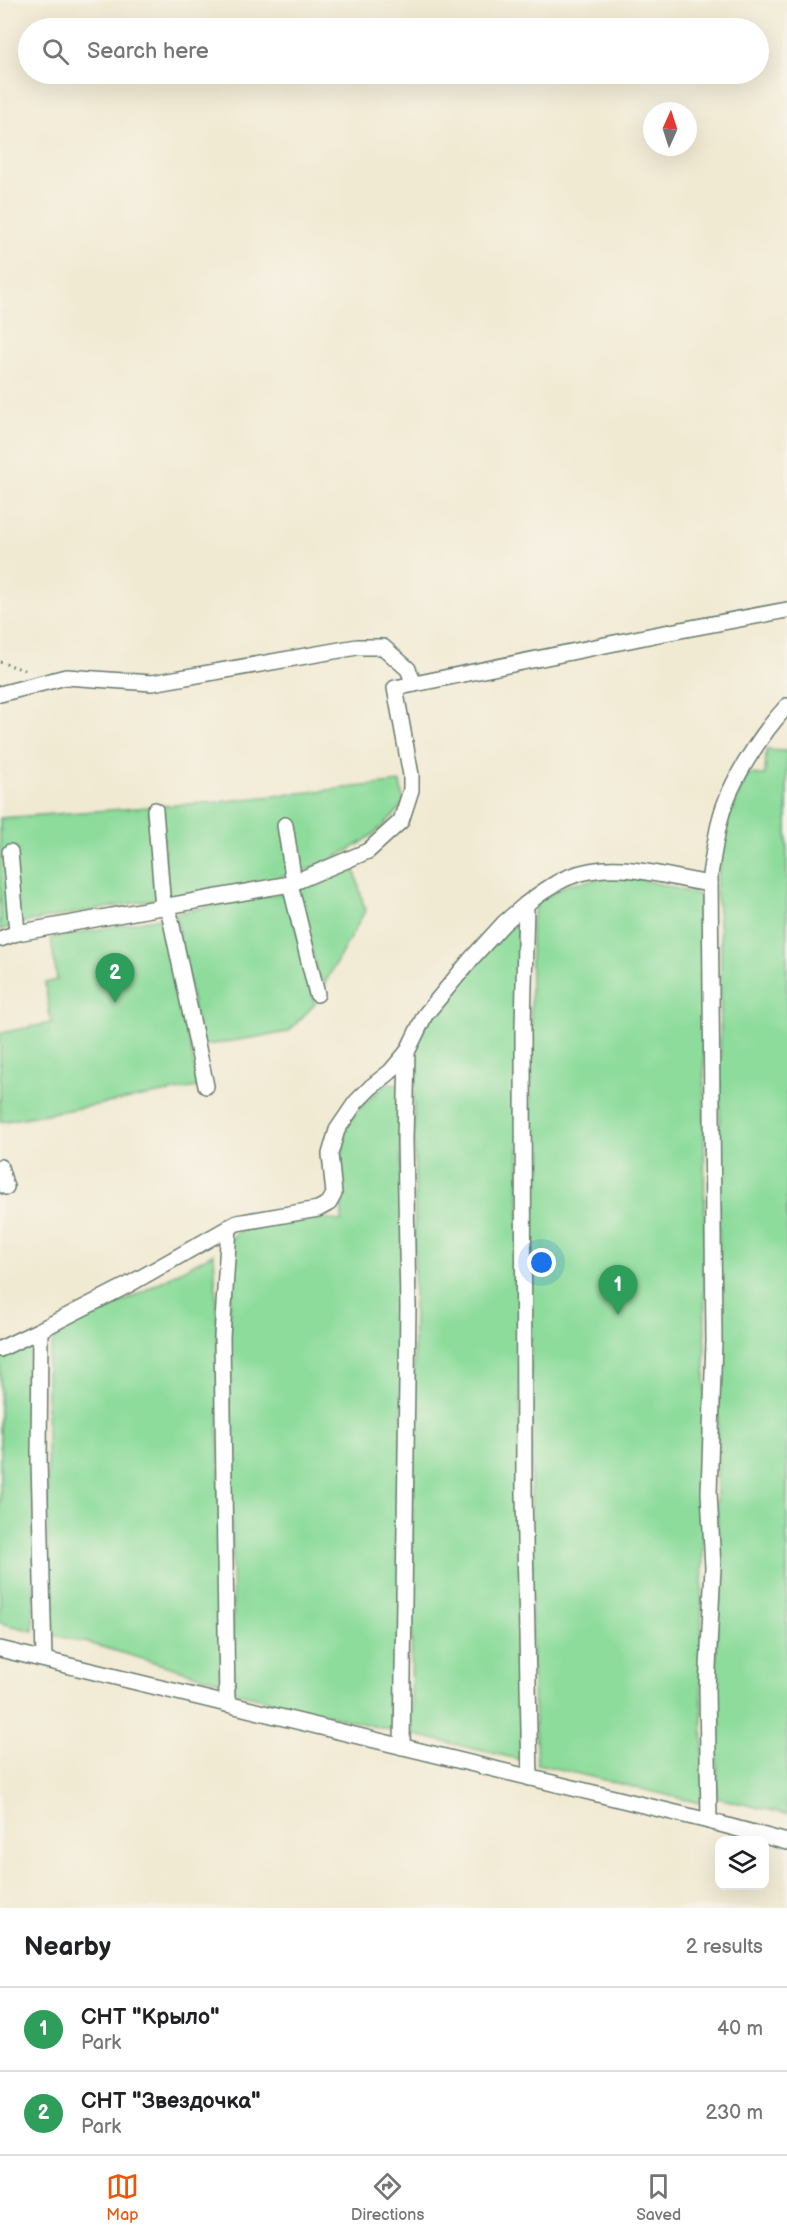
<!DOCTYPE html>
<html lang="en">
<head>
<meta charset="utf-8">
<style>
	body { margin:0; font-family:"Balsamiq Sans",sans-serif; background:#f6f6f6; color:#202124 }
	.controls { position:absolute; right:18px; bottom:18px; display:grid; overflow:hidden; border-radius:12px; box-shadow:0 6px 24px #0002 }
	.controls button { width:54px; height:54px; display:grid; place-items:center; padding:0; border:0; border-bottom:2px solid #e0e0e0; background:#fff; color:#202124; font:30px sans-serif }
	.compass { position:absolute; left:643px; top:102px; width:54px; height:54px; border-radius:50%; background:#fff; box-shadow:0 6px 24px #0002; rotate:3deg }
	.you { position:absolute; left:542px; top:1263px; width:21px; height:21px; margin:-15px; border:4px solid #fff; border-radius:50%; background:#1a73e8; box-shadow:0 0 0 9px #1a73e833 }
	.badge { display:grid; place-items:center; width:39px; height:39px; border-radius:50%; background:#ea580c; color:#fff; font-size:20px; font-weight:700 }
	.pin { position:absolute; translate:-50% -50px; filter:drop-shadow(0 2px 3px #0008) }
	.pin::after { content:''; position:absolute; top:32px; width:21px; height:18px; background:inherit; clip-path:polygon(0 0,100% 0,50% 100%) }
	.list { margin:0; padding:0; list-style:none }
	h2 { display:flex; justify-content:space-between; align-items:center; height:78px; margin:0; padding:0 24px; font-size:26px }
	h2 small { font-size:20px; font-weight:400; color:#757577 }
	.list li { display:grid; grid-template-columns:39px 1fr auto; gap:18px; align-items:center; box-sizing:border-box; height:84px; padding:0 24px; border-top:2px solid #e0e0e0 }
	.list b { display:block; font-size:22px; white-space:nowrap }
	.list p { margin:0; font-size:20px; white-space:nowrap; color:#757577 }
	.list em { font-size:20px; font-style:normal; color:#757577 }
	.icon { flex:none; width:33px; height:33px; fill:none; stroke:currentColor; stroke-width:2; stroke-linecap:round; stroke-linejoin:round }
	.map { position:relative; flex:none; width:787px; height:1908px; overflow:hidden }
	.search { position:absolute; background:#fff; box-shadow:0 6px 24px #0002; left:18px; right:18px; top:18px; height:66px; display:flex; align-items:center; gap:15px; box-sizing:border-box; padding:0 21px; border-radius:33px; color:#757577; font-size:22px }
	.sheet { height:246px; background:#fff }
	nav { display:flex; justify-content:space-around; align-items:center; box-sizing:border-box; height:84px; border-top:2px solid #e0e0e0; background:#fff; font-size:16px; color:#757577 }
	nav a { display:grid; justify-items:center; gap:3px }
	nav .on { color:#ea580c }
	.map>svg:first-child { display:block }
	.green { fill:#8ddc9b; stroke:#568c68; stroke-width:1.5 }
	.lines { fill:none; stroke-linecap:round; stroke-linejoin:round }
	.minor-casing { stroke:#687a6c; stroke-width:18 }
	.path { stroke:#687a6c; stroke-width:3; stroke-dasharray:1.5 4.5; stroke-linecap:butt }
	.minor { stroke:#fff; stroke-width:15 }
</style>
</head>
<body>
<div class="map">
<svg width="787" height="1908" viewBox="0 0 787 1908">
	<rect width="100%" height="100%" fill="#f7f3e8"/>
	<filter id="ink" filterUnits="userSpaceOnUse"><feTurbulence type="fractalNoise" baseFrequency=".0167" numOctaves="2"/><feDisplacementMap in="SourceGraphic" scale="12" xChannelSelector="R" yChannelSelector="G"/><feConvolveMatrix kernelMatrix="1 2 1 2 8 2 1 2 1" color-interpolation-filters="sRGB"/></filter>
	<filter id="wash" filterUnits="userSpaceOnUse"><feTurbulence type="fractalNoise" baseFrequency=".008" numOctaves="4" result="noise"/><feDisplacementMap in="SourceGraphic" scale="24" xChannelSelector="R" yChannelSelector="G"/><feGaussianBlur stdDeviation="1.35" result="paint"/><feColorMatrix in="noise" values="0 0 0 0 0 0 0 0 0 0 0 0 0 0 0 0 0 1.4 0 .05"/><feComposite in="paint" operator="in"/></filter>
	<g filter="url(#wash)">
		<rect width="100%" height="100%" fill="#f1ead3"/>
		<g class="green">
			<polygon points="766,750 787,751 787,1814 717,1798 716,1651 721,942 716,890 725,826 748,774 765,775"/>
			<path d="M 400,782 L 404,803 C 374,841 346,853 303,872 L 296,870 L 288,875 L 227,890 L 168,897 L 160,806 L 218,802 Z"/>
			<polygon points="149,807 157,899 21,923 0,930 0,818"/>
			<polygon points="354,867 365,911 321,990 297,890"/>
			<polygon points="613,877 640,879 700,895 704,1001 705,1430 701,1656 704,1804 537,1764 532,1667 530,1239 531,923 537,903 568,884"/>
			<polygon points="287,892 315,1004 288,1032 201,1046 175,913"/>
			<polygon points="166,917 198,1087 0,1122 0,1033 51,1023 45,983 57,980 51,938"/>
			<polygon points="518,923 522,1760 411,1734 415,1175 413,1055 424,1026 509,924"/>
			<path d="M 387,1083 L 399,1085 L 403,1228 L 400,1661 L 394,1731 L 234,1692 L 229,1353 L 231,1240 L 237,1232 L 248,1228 L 313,1219 L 342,1221 C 342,1201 339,1144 346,1128 C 353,1112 373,1095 387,1083 Z"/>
			<polygon points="214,1253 217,1318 222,1682 88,1643 48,1634 47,1364 56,1332 133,1297"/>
			<polygon points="33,1344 35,1562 33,1631 0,1623 0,1358"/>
		</g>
	</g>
	<g filter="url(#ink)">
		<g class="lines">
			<g class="minor-casing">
				<g id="minor">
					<polyline points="0,694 66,677 152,683 357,647 383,647 408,669 414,684"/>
					<polyline points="155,810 163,908"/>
					<polyline points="285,825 294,882"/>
					<polyline points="10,852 17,933"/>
					<polyline points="290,884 317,994"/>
					<polyline points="168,907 206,1086"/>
					<polyline points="0,939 17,933 290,884 368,851 401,821 411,790 411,775 395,688 654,635 787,610"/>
					<polyline points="0,1167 6,1187"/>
					<polyline points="0,1349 40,1330"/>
					<polyline points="0,1649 709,1821 787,1842"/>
					<polyline points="44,1659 39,1460 40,1330 128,1285 237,1223 318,1209 329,1203 334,1194 330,1154 337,1130 356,1102 371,1087 390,1072 407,1052"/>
					<polyline points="227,1704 222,1337 229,1227"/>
					<polyline points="402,1747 408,1306 405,1139 407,1052 425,1015 472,958 504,923 526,904"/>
					<path d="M 530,1778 L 524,1493 L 523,1027 L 526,904 C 540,894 553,883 569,877 C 616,858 662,877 710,884"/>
					<path d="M 709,1821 L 707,1688 L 713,1567 L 709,1493 L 714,1341 L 710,875 C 713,856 716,835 721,816 C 731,780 762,733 787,706"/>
				</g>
			</g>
			<polyline class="path" points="0,662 27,671"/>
			<use href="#minor" class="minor"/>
		</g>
	</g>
</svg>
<div class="controls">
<button><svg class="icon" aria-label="layers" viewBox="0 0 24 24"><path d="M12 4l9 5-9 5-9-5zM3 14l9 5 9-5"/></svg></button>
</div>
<svg class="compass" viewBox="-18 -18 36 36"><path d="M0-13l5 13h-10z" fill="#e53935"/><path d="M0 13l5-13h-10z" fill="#757577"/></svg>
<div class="you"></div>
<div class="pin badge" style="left:618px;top:1315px;background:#2e9e5b">1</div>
<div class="pin badge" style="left:115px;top:1003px;background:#2e9e5b">2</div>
<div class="search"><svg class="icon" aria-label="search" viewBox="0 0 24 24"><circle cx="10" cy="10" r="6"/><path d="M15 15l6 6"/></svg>Search here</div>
</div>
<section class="sheet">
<h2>Nearby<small>2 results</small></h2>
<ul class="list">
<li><span class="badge" style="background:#2e9e5b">1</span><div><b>СНТ &quot;Крыло&quot;</b><p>Park</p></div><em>40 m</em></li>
<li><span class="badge" style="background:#2e9e5b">2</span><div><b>СНТ &quot;Звездочка&quot;</b><p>Park</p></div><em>230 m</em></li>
</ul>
</section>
<nav>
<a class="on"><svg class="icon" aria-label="map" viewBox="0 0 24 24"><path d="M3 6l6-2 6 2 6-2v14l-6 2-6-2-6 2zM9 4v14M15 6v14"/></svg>Map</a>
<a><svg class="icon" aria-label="directions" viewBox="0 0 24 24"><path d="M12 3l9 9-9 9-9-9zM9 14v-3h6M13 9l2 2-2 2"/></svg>Directions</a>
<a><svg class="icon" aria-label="saved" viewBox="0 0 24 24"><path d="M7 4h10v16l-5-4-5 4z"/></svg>Saved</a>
</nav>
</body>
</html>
